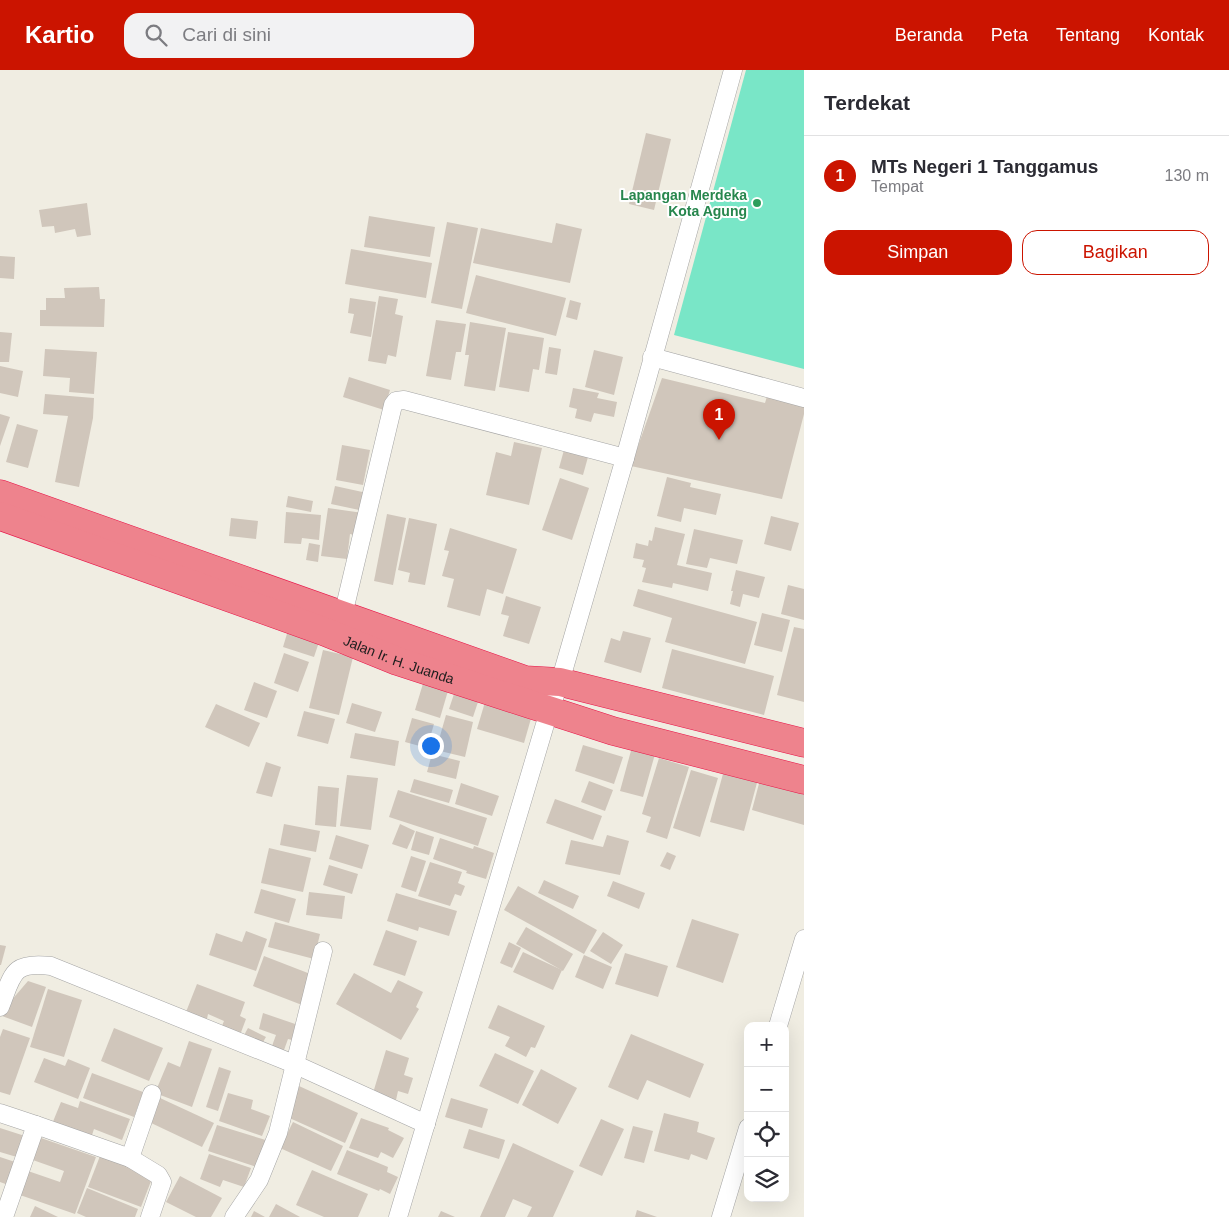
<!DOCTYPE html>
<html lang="id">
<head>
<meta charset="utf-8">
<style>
	body { margin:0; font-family:Arial,sans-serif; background:#f2f2f3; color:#2b2b33 }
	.controls { position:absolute; right:15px; bottom:15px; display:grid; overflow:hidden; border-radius:10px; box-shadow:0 5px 20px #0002 }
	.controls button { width:45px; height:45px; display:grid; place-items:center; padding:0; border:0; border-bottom:1px solid #e1e1e2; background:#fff; color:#2b2b33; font:25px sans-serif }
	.you { position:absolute; left:430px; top:675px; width:18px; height:18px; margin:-12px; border:4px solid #fff; border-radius:50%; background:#1a73e8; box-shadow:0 0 0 8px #1a73e833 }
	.badge { display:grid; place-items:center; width:32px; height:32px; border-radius:50%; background:#cb1400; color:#fff; font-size:16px; font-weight:700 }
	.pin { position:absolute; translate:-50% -41px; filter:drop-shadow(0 1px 2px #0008) }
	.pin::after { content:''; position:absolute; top:26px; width:18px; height:15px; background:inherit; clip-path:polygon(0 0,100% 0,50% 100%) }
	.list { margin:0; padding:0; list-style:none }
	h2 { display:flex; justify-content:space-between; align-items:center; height:65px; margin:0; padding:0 20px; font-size:21px }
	h2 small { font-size:16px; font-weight:400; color:#7c7c81 }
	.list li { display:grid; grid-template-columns:32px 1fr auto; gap:15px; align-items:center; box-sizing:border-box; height:80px; padding:0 20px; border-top:1px solid #e1e1e2 }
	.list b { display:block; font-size:19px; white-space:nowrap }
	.list p { margin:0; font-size:16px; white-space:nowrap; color:#7c7c81 }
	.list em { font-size:16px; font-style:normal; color:#7c7c81 }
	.actions { display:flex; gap:10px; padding:15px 20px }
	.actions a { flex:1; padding:11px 0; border:1px solid #cb1400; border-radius:15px; text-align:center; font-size:18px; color:#cb1400 }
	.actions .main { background:#cb1400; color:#fff }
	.icon { flex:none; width:28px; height:28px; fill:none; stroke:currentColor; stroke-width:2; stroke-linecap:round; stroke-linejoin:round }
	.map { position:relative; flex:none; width:804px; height:1147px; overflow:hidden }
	header { display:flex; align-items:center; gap:30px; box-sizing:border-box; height:70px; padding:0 25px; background:#cb1400; color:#fff }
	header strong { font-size:24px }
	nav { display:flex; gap:28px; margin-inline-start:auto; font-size:18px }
	.search { width:350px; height:45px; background:#f2f2f3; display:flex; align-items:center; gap:12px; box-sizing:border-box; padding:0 18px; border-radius:15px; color:#7c7c81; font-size:19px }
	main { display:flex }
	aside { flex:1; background:#fff }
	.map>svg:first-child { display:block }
	.pitch { fill:#79e6c7 }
	.building { fill:#d0c6bb }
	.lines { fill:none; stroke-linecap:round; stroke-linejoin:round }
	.street-casing { stroke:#a5a5a5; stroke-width:19 }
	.highway-casing { stroke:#e81549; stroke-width:29 }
	.street { stroke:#fff; stroke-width:18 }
	.highway { stroke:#ee838d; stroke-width:28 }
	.leisure-dot { fill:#2e9e5b; stroke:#fff; stroke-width:2 }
	.labels { text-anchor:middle; stroke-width:4; stroke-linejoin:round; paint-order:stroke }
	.leisure-label { font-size:14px; font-weight:bold; fill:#27864d; stroke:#fff; text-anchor:end }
	.street-label { font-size:14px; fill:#1e1e1e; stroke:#fff }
</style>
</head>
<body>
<header>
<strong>Kartio</strong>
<div class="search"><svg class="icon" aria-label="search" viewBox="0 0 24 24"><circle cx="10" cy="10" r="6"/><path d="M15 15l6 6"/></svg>Cari di sini</div>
<nav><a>Beranda</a><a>Peta</a><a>Tentang</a><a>Kontak</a></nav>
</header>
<main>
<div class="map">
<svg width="804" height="1147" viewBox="0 0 804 1147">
	<rect width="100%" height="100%" fill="#f0ede2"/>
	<polygon class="pitch" points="746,0 804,0 804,299 674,265"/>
	<g class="building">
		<polygon points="646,63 671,69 654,140 629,134"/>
		<polygon points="87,133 91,165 77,167 75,159 55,163 54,156 42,157 39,140"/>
		<polygon points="369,146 435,157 430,187 364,177"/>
		<polygon points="447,152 478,158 462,239 431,233"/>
		<polygon points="556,153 582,159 570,213 473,193 481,158 552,173"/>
		<polygon points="351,179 432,193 426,228 345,214"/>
		<polygon points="0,186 15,187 14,209 0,208"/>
		<polygon points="476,205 566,228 556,266 466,243"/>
		<polygon points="99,217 100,229 105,229 104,257 40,256 40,240 46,240 46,228 65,228 64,218"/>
		<polygon points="379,226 398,229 395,244 403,246 396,287 388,285 386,294 368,291"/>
		<polygon points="350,228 376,232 371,267 350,263 354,244 348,243"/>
		<polygon points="570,230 581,233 577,250 566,247"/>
		<polygon points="436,250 466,254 461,282 456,282 451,310 426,306"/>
		<polygon points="470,252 506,258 495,321 464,316 469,285 465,285"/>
		<polygon points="0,262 12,263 9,292 0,292"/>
		<polygon points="508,262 544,268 539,300 533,299 529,322 499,317"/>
		<polygon points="549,277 561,279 557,305 545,303"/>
		<polygon points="45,279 97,282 94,324 69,322 70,308 43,306"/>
		<polygon points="594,280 623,287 614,325 585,317"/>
		<polygon points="0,296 23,301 18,327 0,323"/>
		<polygon points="349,307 390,320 384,340 343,327"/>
		<polygon points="662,308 765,333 768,323 804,335 804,344 782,429 631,396"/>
		<polygon points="573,318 599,323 597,328 617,332 614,347 594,343 591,352 575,348 577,339 569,337"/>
		<polygon points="45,324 94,328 93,348 79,417 55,412 68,346 43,344"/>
		<polygon points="0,344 10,347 0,376"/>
		<polygon points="17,354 38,360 28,398 6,392"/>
		<polygon points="514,372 542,378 529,435 486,425 496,382 511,386"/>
		<polygon points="342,375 370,380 363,415 336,410"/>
		<polygon points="564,380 588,387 583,405 559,398"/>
		<polygon points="667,407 691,413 690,417 721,424 716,445 684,438 681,452 657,446"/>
		<polygon points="560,408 589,418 572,470 542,460"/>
		<polygon points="335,416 367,423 364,441 331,434"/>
		<polygon points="288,426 313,431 311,442 286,437"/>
		<polygon points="328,438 363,443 359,466 350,464 347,489 321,486"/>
		<polygon points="286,442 321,445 319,470 302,468 301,474 284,473"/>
		<polygon points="387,444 406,448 393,515 374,511"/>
		<polygon points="771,446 799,453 791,481 764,474"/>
		<polygon points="231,448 258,451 256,469 229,466"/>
		<polygon points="409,448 437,454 425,515 408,512 410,503 398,500"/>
		<polygon points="655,457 685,464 677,495 712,503 708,521 673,513 672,518 642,512 646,498 642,497 644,490 633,488 636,473 648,476 649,470 652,471"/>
		<polygon points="450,458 517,479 503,524 487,519 480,546 447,537 454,509 442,506 449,481 444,480"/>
		<polygon points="694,459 743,470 737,494 710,488 707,498 686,494"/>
		<polygon points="309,473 320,475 318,492 306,490"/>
		<polygon points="736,500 765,507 759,528 743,524 740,537 730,534 733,521 731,521"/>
		<polygon points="788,515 804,519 804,550 781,544"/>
		<polygon points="638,519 757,552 745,594 665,572 672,548 633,536"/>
		<polygon points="506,526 541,537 529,574 503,566 509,546 501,544"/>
		<polygon points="762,543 790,550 782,582 754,575"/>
		<polygon points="289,557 321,566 314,587 283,577"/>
		<polygon points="794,557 804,559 804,632 777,625"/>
		<polygon points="623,561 651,568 641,603 604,592 611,568 620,571"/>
		<polygon points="672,579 774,606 764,645 662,618"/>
		<polygon points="323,580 353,587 339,645 309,638"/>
		<polygon points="284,583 309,592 298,622 274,613"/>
		<polygon points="425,607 450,614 440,648 415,640"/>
		<polygon points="254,612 277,621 267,648 244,640"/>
		<polygon points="455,621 479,629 473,647 449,639"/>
		<polygon points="485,632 532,645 524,673 477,659"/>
		<polygon points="352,633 382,642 375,662 346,653"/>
		<polygon points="216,634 260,653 249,677 205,657"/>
		<polygon points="304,641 335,649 328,674 297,666"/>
		<polygon points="446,645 473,652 465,687 436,680"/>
		<polygon points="412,648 434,654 427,678 405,672"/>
		<polygon points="355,663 399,671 395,696 350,688"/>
		<polygon points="583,675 623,687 614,714 575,701"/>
		<polygon points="632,677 655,684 643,727 620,721"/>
		<polygon points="432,684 460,691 456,709 427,702"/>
		<polygon points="659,688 689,697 667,769 646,762 651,747 642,744"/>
		<polygon points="266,692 281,697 272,727 256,723"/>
		<polygon points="691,700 718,708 700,767 673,758"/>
		<polygon points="724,700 758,709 744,761 710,752"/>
		<polygon points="347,705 378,708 371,760 340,756"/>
		<polygon points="761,706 804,718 804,755 752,740"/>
		<polygon points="414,709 453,720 449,733 410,722"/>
		<polygon points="589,711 613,720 605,741 581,732"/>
		<polygon points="461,713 499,726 492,746 455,734"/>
		<polygon points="318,716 339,718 336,757 315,755"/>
		<polygon points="398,720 487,748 478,776 389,747"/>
		<polygon points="555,729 602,746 593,770 546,753"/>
		<polygon points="284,754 320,761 316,782 280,775"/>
		<polygon points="400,754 415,761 407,779 392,774"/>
		<polygon points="416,761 434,767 429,785 411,780"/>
		<polygon points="336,765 369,775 362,799 329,789"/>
		<polygon points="607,765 629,771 620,805 565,794 571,770 603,777"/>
		<polygon points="440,768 473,779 474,776 494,783 486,809 466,803 467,801 433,789"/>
		<polygon points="269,778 311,788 303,822 261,813"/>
		<polygon points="667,782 676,786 670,800 660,796"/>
		<polygon points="411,786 426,791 416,822 401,817"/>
		<polygon points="430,792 462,802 458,813 465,816 461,826 455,824 450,836 418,826"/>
		<polygon points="329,795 358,804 352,824 323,815"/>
		<polygon points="544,810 579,826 573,839 538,823"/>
		<polygon points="613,811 645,823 639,839 607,826"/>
		<polygon points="518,816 597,860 584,884 504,840"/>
		<polygon points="261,819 296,829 289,853 254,843"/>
		<polygon points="309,822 345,826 342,849 306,845"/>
		<polygon points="396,823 457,841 449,866 419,857 418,861 387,851"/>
		<polygon points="692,849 739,864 723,913 676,897"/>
		<polygon points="275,852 320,864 314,889 268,877"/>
		<polygon points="526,857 573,884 563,901 516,874"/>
		<polygon points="386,860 417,871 405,906 373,895"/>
		<polygon points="246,861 267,869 256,901 209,885 216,863 242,872"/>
		<polygon points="603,862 623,875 611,894 590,881"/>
		<polygon points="509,872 521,878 512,898 500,893"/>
		<polygon points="0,875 6,876 1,895 0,895"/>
		<polygon points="523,882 562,900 553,920 513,902"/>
		<polygon points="625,883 668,896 658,927 615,914"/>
		<polygon points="584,885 612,897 603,919 575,907"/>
		<polygon points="264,886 313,905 302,935 253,916"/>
		<polygon points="354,903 391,923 398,910 423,922 416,937 419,939 401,970 336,934"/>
		<polygon points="28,911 46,917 32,957 2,946 4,939"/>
		<polygon points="197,914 245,932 240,946 246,949 240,965 221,958 224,951 208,944 207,949 186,942"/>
		<polygon points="48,919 82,930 64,987 30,977"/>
		<polygon points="498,935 545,956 535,978 531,977 526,987 505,976 510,967 488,958"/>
		<polygon points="263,943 301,956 296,971 288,969 284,980 272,976 276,965 259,959"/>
		<polygon points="114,958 163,978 149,1011 101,991"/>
		<polygon points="248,958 266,967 260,977 243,967"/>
		<polygon points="3,959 30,968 10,1025 0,1022 0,967"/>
		<polygon points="631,964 704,994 690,1028 647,1010 638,1030 608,1017"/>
		<polygon points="189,971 212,979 192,1037 155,1023 168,992 180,997"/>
		<polygon points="386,980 409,988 404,1005 413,1008 408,1024 398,1021 396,1030 373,1023"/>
		<polygon points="495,983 534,1001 518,1034 479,1016"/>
		<polygon points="44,988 65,996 68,989 90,998 78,1029 34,1012"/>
		<polygon points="219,997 231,1001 218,1041 206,1037"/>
		<polygon points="541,999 577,1018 558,1054 522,1035"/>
		<polygon points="92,1003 143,1022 134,1047 83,1028"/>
		<polygon points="299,1016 358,1043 345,1073 285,1046"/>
		<polygon points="228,1023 253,1030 251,1039 270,1046 262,1066 219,1051"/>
		<polygon points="160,1028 214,1053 202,1077 149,1052"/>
		<polygon points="451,1028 488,1039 482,1058 445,1047"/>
		<polygon points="80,1031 130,1049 122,1070 94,1059 91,1068 52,1054 61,1032 78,1038"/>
		<polygon points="664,1043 699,1052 697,1062 715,1068 707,1090 691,1084 689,1090 654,1081"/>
		<polygon points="361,1048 389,1058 388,1060 404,1068 393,1088 381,1082 378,1088 349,1078"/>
		<polygon points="601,1049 624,1059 602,1106 579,1096"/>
		<polygon points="293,1052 343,1076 331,1101 280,1078"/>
		<polygon points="217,1055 269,1071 260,1098 208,1081"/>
		<polygon points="633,1056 653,1061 644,1093 624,1088"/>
		<polygon points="0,1058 28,1067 20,1088 0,1082"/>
		<polygon points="469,1059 505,1070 499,1089 463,1078"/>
		<polygon points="38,1067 96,1087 75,1144 20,1125 28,1101 60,1112 64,1101 30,1089"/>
		<polygon points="513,1073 574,1101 553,1147 527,1147 532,1137 513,1129 505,1147 480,1147"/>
		<polygon points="347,1080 388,1097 387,1102 398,1107 390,1124 380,1119 379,1121 337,1104"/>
		<polygon points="209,1084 251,1098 244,1117 223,1110 220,1117 200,1109"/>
		<polygon points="100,1086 153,1106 141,1137 88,1117"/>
		<polygon points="0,1087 21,1094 14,1117 0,1112"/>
		<polygon points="312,1100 368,1124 358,1147 324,1147 296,1135"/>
		<polygon points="180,1106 222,1128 211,1147 196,1147 166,1132"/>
		<polygon points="87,1118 138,1139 135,1147 86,1147 77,1143"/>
		<polygon points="276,1134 300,1147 269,1147"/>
		<polygon points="35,1136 58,1147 30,1147"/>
		<polygon points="637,1140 657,1147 635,1147"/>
		<polygon points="254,1141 265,1147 251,1147"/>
		<polygon points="441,1141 455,1147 438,1147"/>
	</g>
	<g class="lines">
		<g class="street-casing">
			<g id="street">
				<polyline points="652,287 804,328"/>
				<polyline points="343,545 393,335 396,331 404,330 625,388"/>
				<path d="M 0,937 C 13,905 11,891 51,896 L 294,994 L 426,1054"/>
				<polyline points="778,956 804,869"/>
				<polyline points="0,1043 36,1055 4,1147"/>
				<polyline points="36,1055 130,1088 152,1024"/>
				<polyline points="130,1088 158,1105 162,1112 150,1147"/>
				<polyline points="234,1147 259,1110 278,1063 323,881"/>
				<polyline points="398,1147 549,641 560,612 625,388 733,0"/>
				<polyline points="721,1147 748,1058"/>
			</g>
		</g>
		<g class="highway-casing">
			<g id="highway">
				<polyline points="0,424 525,610 560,612 804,673"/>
				<path id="s1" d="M 0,446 L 323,561 L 397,591 L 480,618 L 613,661 L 804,710"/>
			</g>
		</g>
		<use href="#street" class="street"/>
		<use href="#highway" class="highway"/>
	</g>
	<circle class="leisure-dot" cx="757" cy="133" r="5"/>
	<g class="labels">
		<g class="leisure-label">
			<text x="747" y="130">Lapangan Merdeka<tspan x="747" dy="16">Kota Agung</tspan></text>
		</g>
		<g class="street-label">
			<text dy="5" stroke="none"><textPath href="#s1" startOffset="424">Jalan Ir. H. Juanda</textPath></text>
		</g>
	</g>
</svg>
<div class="controls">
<button>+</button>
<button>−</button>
<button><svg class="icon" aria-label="locate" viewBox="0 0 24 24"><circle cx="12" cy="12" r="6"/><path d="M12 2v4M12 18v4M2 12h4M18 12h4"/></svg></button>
<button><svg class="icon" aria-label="layers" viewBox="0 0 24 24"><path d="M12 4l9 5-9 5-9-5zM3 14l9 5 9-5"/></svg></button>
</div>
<div class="you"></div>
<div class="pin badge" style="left:719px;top:370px">1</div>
</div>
<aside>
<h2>Terdekat<small></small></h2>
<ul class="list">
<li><span class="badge">1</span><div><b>MTs Negeri 1 Tanggamus</b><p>Tempat</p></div><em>130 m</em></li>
</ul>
<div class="actions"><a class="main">Simpan</a><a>Bagikan</a></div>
</aside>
</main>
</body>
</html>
